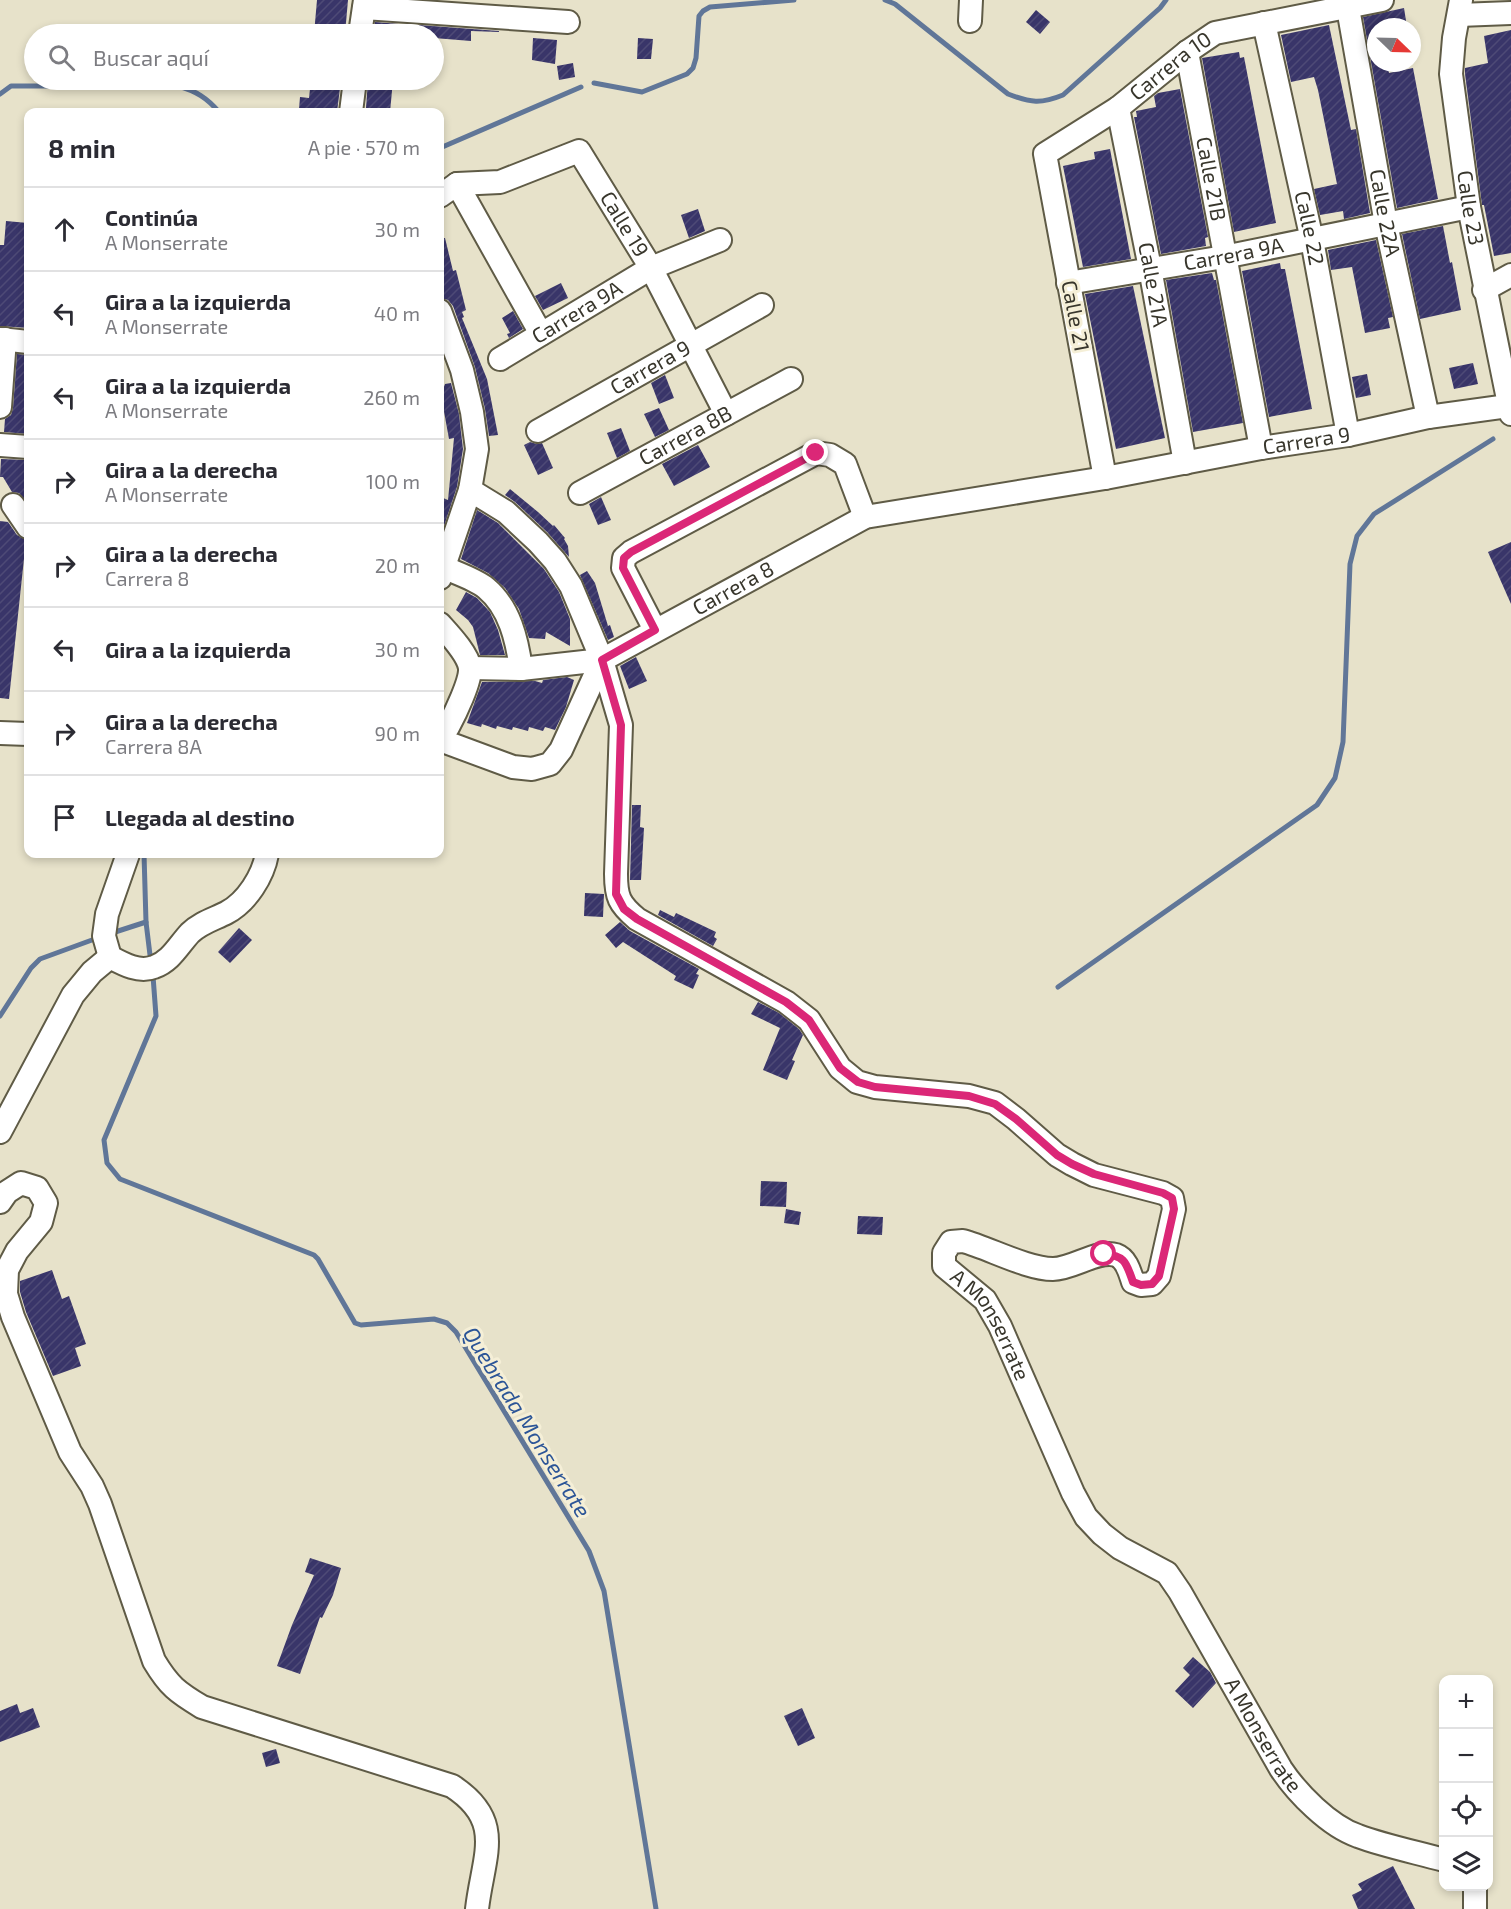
<!DOCTYPE html>
<html lang="es">
<head>
<meta charset="utf-8">
<style>
	body { margin:0; font-family:"Exo 2",sans-serif; background:#f2f2f3; color:#2b2b33 }
	.controls { position:absolute; right:18px; bottom:18px; display:grid; overflow:hidden; border-radius:12px; box-shadow:0 3px 9px #0003 }
	.controls button { width:54px; height:54px; display:grid; place-items:center; padding:0; border:0; border-bottom:2px solid #e1e1e2; background:#fff; color:#2b2b33; font:30px sans-serif }
	.compass { position:absolute; left:1367px; top:18px; width:54px; height:54px; border-radius:50%; background:#fff; box-shadow:0 3px 9px #0003; rotate:113deg }
	.stop { position:absolute; width:18px; height:18px; margin:-14px; border:4px solid #db2777; border-radius:50%; background:#fff }
	.stop.end { background:#db2777; border-color:#fff; box-shadow:0 2px 6px #0008 }
	.list { margin:0; padding:0; list-style:none }
	h2 { display:flex; justify-content:space-between; align-items:center; height:78px; margin:0; padding:0 24px; font-size:26px }
	h2 small { font-size:20px; font-weight:400; color:#7c7c81 }
	.list li { display:grid; grid-template-columns:39px 1fr auto; gap:18px; align-items:center; box-sizing:border-box; height:84px; padding:0 24px; border-top:2px solid #e1e1e2 }
	.list b { display:block; font-size:22px; white-space:nowrap }
	.list p { margin:0; font-size:20px; white-space:nowrap; color:#7c7c81 }
	.list em { font-size:20px; font-style:normal; color:#7c7c81 }
	.icon { flex:none; width:33px; height:33px; fill:none; stroke:currentColor; stroke-width:2; stroke-linecap:round; stroke-linejoin:round }
	.map { position:relative; flex:none; width:1511px; height:1909px; overflow:hidden }
	.search { position:absolute; background:#fff; box-shadow:0 3px 9px #0003; left:24px; top:24px; width:420px; height:66px; display:flex; align-items:center; gap:15px; box-sizing:border-box; padding:0 21px; border-radius:33px; color:#7c7c81; font-size:22px }
	.panel { position:absolute; background:#fff; box-shadow:0 3px 9px #0003; left:24px; top:108px; width:420px; height:750px; border-radius:12px }
	.map>svg:first-child { display:block }
	.lines { fill:none; stroke-linecap:round; stroke-linejoin:round }
	.stream { stroke:#607698; stroke-width:5 }
	.building { fill:url(#building-hatch) }
	.minor-casing { stroke:#5f5b46; stroke-width:26 }
	.minor { stroke:#fff; stroke-width:22 }
	.route { stroke:#db2777; stroke-width:8 }
	.labels { text-anchor:middle; stroke-width:6; stroke-linejoin:round; paint-order:stroke }
	.street-label { font-size:21px; fill:#38362c; stroke:#f5efd7 }
	.water-label { font-size:22px; font-style:italic; fill:#2c5597; stroke:#f5efd7 }
</style>
</head>
<body>
<div class="map">
<svg width="1511" height="1909" viewBox="0 0 1511 1909">
	<defs>
		<pattern id="building-hatch" width="6" height="6" patternUnits="userSpaceOnUse" patternTransform="scale(1.5)"><rect width="6" height="6" fill="#393569"/><path d="M-1 1l2-2M0 6l6-6M5 7l2-2" fill="none" stroke="#4e4a76"/></pattern>
	</defs>
	<rect width="100%" height="100%" fill="#e7e2ca"/>
	<g class="lines">
		<g class="stream">
			<path d="M 885,0 L 895,4 L 1008,94 C 1031,103 1041,104 1063,95 L 1160,8 L 1166,0"/>
			<polyline points="594,83 642,92 687,74 693,68 696,58 699,16 703,11 710,7 794,0"/>
			<path d="M 0,94 L 11,86 L 178,86 C 196,91 207,98 219,112"/>
			<polyline points="440,148 581,87"/>
			<polyline points="144,854 146,922 150,955"/>
			<polyline points="112,933 146,922"/>
			<polyline points="153,976 156,1016 104,1140 107,1163 120,1179 314,1255 318,1259 355,1323 361,1325 434,1319 447,1323 456,1332 589,1551 604,1591 656,1909"/>
			<polyline points="1058,987 1317,805 1335,778 1343,742 1350,564 1357,536 1374,514 1493,439"/>
			<polyline points="0,1016 31,968 40,959 92,940"/>
		</g>
	</g>
	<g class="building">
		<polygon points="317,0 348,0 345,34 314,34"/>
		<polygon points="1404,8 1407,27 1376,27 1376,63 1387,63 1389,73 1413,68 1438,199 1397,208 1363,17"/>
		<polygon points="1036,10 1050,22 1040,34 1026,22"/>
		<polygon points="375,22 399,24 398,34 374,34"/>
		<polygon points="419,25 499,31 499,32 471,31 471,41 434,38 434,34 419,34"/>
		<polygon points="1329,25 1351,130 1356,129 1370,213 1344,219 1343,211 1320,215 1314,189 1337,184 1318,90 1314,77 1291,82 1281,35"/>
		<polygon points="1511,30 1511,253 1494,256 1484,205 1482,205 1465,74 1465,68 1488,63 1484,36"/>
		<polygon points="533,38 557,40 555,64 532,60"/>
		<polygon points="638,38 653,39 651,59 637,59"/>
		<polygon points="1239,52 1240,58 1244,57 1276,223 1234,232 1202,58"/>
		<polygon points="573,63 575,77 559,80 557,66"/>
		<polygon points="311,80 341,80 337,112 311,112 299,109 300,97 309,98"/>
		<polygon points="368,80 393,80 390,112 370,112 366,108"/>
		<polygon points="1180,89 1208,237 1205,238 1206,246 1161,254 1134,117 1137,117 1136,111 1156,107 1154,96 1158,93"/>
		<polygon points="1110,149 1131,259 1083,267 1063,166 1095,159 1094,152"/>
		<polygon points="698,209 705,231 689,238 681,215"/>
		<polygon points="6,221 28,223 28,328 0,326 0,245 4,245"/>
		<polygon points="1443,226 1450,263 1452,262 1461,310 1420,319 1402,234"/>
		<polygon points="440,238 445,238 453,271 456,270 466,310 462,312 464,317 462,318 487,379 498,435 489,436 485,409 475,367 453,306 448,300 440,298"/>
		<polygon points="1376,240 1393,317 1388,318 1390,328 1365,333 1352,267 1331,270 1328,250"/>
		<polygon points="1280,263 1281,269 1285,269 1312,409 1269,417 1242,271"/>
		<polygon points="1212,273 1214,280 1216,280 1243,423 1193,432 1166,280"/>
		<polygon points="561,283 568,298 543,310 535,296"/>
		<polygon points="1133,286 1165,438 1116,449 1085,294"/>
		<polygon points="513,311 523,329 509,338 507,334 510,333 502,318"/>
		<polygon points="17,354 28,355 28,434 4,432 5,419 11,415 13,408"/>
		<polygon points="1473,363 1478,384 1454,389 1449,368"/>
		<polygon points="1367,374 1371,395 1356,398 1352,377"/>
		<polygon points="665,375 674,398 659,404 651,383"/>
		<polygon points="451,383 459,414 463,449 457,487 440,538 440,506 443,498 448,500 454,438 449,439 441,395 445,384"/>
		<polygon points="659,408 669,430 655,437 644,414"/>
		<polygon points="621,428 630,451 617,458 607,433"/>
		<polygon points="530,442 537,444 542,443 553,468 538,475 524,445"/>
		<polygon points="698,445 710,467 674,486 662,464"/>
		<polygon points="1,459 28,460 28,504 19,493 12,492 3,477 0,477"/>
		<polygon points="510,489 538,512 553,526 554,525 565,538 564,539 568,546 569,557 547,532 515,502 505,495"/>
		<polygon points="601,497 611,520 598,525 589,504"/>
		<polygon points="477,510 498,523 544,569 559,592 570,619 570,646 546,632 545,639 529,638 519,609 505,588 488,573 461,559"/>
		<polygon points="0,521 8,522 17,535 26,540 9,699 0,698"/>
		<polygon points="1511,542 1511,604 1488,552"/>
		<polygon points="587,571 595,583 608,626 610,625 614,637 608,640 580,575"/>
		<polygon points="466,592 477,598 490,612 498,630 505,655 480,655 473,627 468,620 456,610"/>
		<polygon points="636,657 647,681 629,689 620,666"/>
		<polygon points="567,677 574,680 566,707 555,730 545,727 543,731 529,727 528,731 513,727 512,730 497,726 496,729 482,724 481,727 467,723 482,682 535,681 542,683 543,680"/>
		<polygon points="632,805 641,805 640,827 644,828 641,880 630,880"/>
		<polygon points="585,893 604,894 603,917 584,916"/>
		<polygon points="660,910 674,917 676,913 716,932 714,937 717,939 713,946 658,915"/>
		<polygon points="620,922 630,931 699,969 696,974 699,975 693,989 674,980 676,976 623,942 616,948 605,935"/>
		<polygon points="239,928 252,940 230,963 218,952"/>
		<polygon points="758,1002 779,1013 799,1029 803,1035 792,1060 795,1061 787,1080 763,1070 780,1028 751,1014"/>
		<polygon points="761,1181 787,1182 786,1207 760,1206"/>
		<polygon points="786,1209 801,1212 799,1225 784,1223"/>
		<polygon points="858,1216 883,1217 882,1235 857,1234"/>
		<polygon points="52,1270 62,1299 69,1296 86,1344 75,1348 81,1366 53,1376 26,1312 20,1292 20,1281"/>
		<polygon points="310,1558 341,1568 333,1595 322,1618 320,1617 300,1674 277,1666 292,1625 314,1575 305,1572"/>
		<polygon points="1193,1657 1210,1672 1216,1683 1193,1708 1175,1691 1190,1675 1183,1668"/>
		<polygon points="17,1704 20,1713 33,1708 40,1727 0,1742 0,1711"/>
		<polygon points="802,1708 815,1738 798,1746 784,1716"/>
		<polygon points="276,1749 280,1763 266,1767 262,1753"/>
		<polygon points="1393,1866 1415,1909 1358,1909 1352,1895 1362,1890 1358,1884"/>
	</g>
	<g class="lines">
		<g class="minor-casing">
			<g id="minor">
				<path id="s1" d="M 1461,0 L 1454,38 L 1451,74 L 1469,207 L 1511,414"/>
				<polyline points="364,8 568,22"/>
				<path id="s2" d="M 1348,8 L 1386,224 L 1428,417"/>
				<polyline points="1459,15 1511,13"/>
				<polyline points="970,21 971,0"/>
				<path id="s3" d="M 1264,23 L 1312,240 L 1348,435"/>
				<polyline points="360,34 365,0"/>
				<path id="s4" d="M 1187,52 L 1261,448"/>
				<path id="s5" d="M 1118,108 L 1150,268 L 1185,463"/>
				<polyline points="351,112 355,80"/>
				<path id="s6" d="M 457,184 L 500,182 L 579,151 L 651,268 L 726,414"/>
				<polyline points="440,196 457,184 541,334"/>
				<path id="s7" d="M 1068,283 L 1224,257 L 1469,207"/>
				<polyline points="1484,290 1511,275"/>
				<polyline points="440,311 462,370 472,412 477,449 470,490 440,578"/>
				<polyline points="0,339 28,342"/>
				<path id="s8" d="M 500,359 L 651,268 L 720,240"/>
				<polyline points="0,407 5,339"/>
				<path id="s9" d="M 538,431 L 762,305"/>
				<polyline points="0,445 28,447"/>
				<path id="s10" d="M 1105,478 L 1045,154 L 1118,108 L 1187,52 L 1215,33 L 1382,0"/>
				<path id="s11" d="M 470,490 L 506,512 L 538,542 L 555,561 L 571,586 L 602,660 L 621,725 L 616,874 C 616,897 619,904 637,919 L 786,1002 L 809,1020 L 840,1068 L 857,1082 L 875,1087 L 969,1096 L 995,1103 L 1016,1119 L 1057,1155 L 1072,1164 L 1094,1175 L 1163,1193 L 1172,1198 L 1174,1209 L 1159,1276 L 1152,1284 L 1141,1285 L 1133,1282 C 1130,1273 1127,1259 1116,1255 C 1098,1249 1073,1269 1053,1269 C 1027,1269 989,1248 963,1241 L 951,1242 L 944,1253 L 944,1266 L 985,1300 L 1000,1326 L 1073,1493 L 1086,1517 L 1102,1534 L 1120,1548 L 1167,1573 L 1180,1592 L 1281,1769 C 1297,1793 1329,1826 1358,1836 C 1385,1846 1415,1852 1444,1860"/>
				<path id="s12" d="M 580,493 L 791,379"/>
				<polyline points="13,505 28,527"/>
				<path d="M 443,567 C 456,573 475,579 486,588 C 510,608 517,640 521,669"/>
				<path d="M 440,624 C 449,634 468,654 470,668 C 471,681 455,714 448,727 L 440,729"/>
				<polyline points="655,630 623,568 624,558 631,552 816,453 830,455 845,464 865,517"/>
				<path id="s13" d="M 470,668 L 521,669 L 602,660 L 865,517 L 1105,478 L 1261,448 L 1348,435 L 1428,417 L 1508,406"/>
				<polyline points="0,733 28,734"/>
				<polyline points="440,740 513,767 532,769 550,764 561,750 602,660"/>
				<path d="M 128,854 L 107,914 L 104,936 L 110,957 C 123,964 139,973 154,967 C 171,961 178,946 190,933 C 200,923 214,919 226,913 C 247,902 263,876 267,854"/>
				<polyline points="0,1132 73,995 92,972 110,957"/>
				<path d="M 0,1202 L 7,1192 L 21,1183 L 37,1188 L 46,1203 L 41,1222 L 17,1251 L 7,1270 L 6,1294 L 13,1317 L 70,1452 L 92,1486 L 100,1504 L 154,1661 C 169,1686 177,1692 202,1707 L 452,1786 C 506,1821 483,1856 477,1909"/>
				<polyline points="1475,1909 1475,1886"/>
			</g>
		</g>
		<use href="#minor" class="minor"/>
	</g>
	<g class="lines">
		<path class="route" d="M 816,453 L 631,552 L 624,558 L 623,568 L 655,630 L 602,660 L 621,725 L 616,894 L 624,909 L 637,919 L 786,1002 L 809,1020 L 840,1068 L 858,1082 L 875,1087 L 969,1096 L 995,1104 L 1016,1119 L 1057,1155 L 1072,1164 L 1094,1174 L 1163,1193 L 1172,1198 L 1174,1209 L 1159,1276 L 1152,1284 L 1141,1285 L 1133,1282 C 1126,1263 1126,1256 1104,1254"/>
	</g>
	<g class="labels">
		<g class="street-label">
			<text dy="7" stroke="none"><textPath href="#s10" startOffset="483">Carrera 10</textPath></text>
			<text dy="7" stroke="none"><textPath href="#s4" startOffset="129">Calle 21B</textPath></text>
			<text dy="7" stroke="none"><textPath href="#s1" startOffset="210">Calle 23</textPath></text>
			<text dy="7" stroke="none"><textPath href="#s2" startOffset="208">Calle 22A</textPath></text>
			<text dy="7" stroke="none"><textPath href="#s6" startOffset="214">Calle 19</textPath></text>
			<text dy="7" stroke="none"><textPath href="#s3" startOffset="210">Calle 22</textPath></text>
			<text dy="7" stroke="none"><textPath href="#s7" startOffset="168">Carrera 9A</textPath></text>
			<text dy="7" stroke="none"><textPath href="#s5" startOffset="180">Calle 21A</textPath></text>
			<text dy="7" stroke="none"><textPath href="#s8" startOffset="90">Carrera 9A</textPath></text>
			<text transform="translate(1075 316) rotate(79)" y="7">Calle 21</text>
			<text dy="7" stroke="none"><textPath href="#s9" startOffset="129">Carrera 9</textPath></text>
			<text dy="7" stroke="none"><textPath href="#s12" startOffset="120">Carrera 8B</textPath></text>
			<text dy="7" stroke="none"><textPath href="#s13" startOffset="880">Carrera 9</textPath></text>
			<text dy="7" stroke="none"><textPath href="#s13" startOffset="282">Carrera 8</textPath></text>
			<text dy="7" stroke="none"><textPath href="#s11" startOffset="1532">A Monserrate</textPath></text>
			<text dy="7" stroke="none"><textPath href="#s11" startOffset="2036">A Monserrate</textPath></text>
		</g>
		<g class="water-label">
			<text transform="translate(527 1422) rotate(58)" y="8">Quebrada Monserrate</text>
		</g>
	</g>
</svg>
<div class="controls">
<button>+</button>
<button>−</button>
<button><svg class="icon" aria-label="locate" viewBox="0 0 24 24"><circle cx="12" cy="12" r="6"/><path d="M12 2v4M12 18v4M2 12h4M18 12h4"/></svg></button>
<button><svg class="icon" aria-label="layers" viewBox="0 0 24 24"><path d="M12 4l9 5-9 5-9-5zM3 14l9 5 9-5"/></svg></button>
</div>
<svg class="compass" viewBox="-18 -18 36 36"><path d="M0-13l5 13h-10z" fill="#e53935"/><path d="M0 13l5-13h-10z" fill="#7c7c81"/></svg>
<div class="stop" style="left:1104px;top:1254px"></div>
<div class="stop end" style="left:816px;top:453px"></div>
<div class="search"><svg class="icon" aria-label="search" viewBox="0 0 24 24"><circle cx="10" cy="10" r="6"/><path d="M15 15l6 6"/></svg>Buscar aquí</div>
<section class="panel">
<h2>8 min<small>A pie · 570 m</small></h2>
<ul class="list">
<li><svg class="icon" aria-label="ahead" viewBox="0 0 24 24"><path d="M12 20V5M6 11l6-6 6 6"/></svg><div><b>Continúa</b><p>A Monserrate</p></div><em>30 m</em></li>
<li><svg class="icon" aria-label="left" viewBox="0 0 24 24"><path d="M17 20v-9H6M10 6l-5 5 5 5"/></svg><div><b>Gira a la izquierda</b><p>A Monserrate</p></div><em>40 m</em></li>
<li><svg class="icon" aria-label="left" viewBox="0 0 24 24"><path d="M17 20v-9H6M10 6l-5 5 5 5"/></svg><div><b>Gira a la izquierda</b><p>A Monserrate</p></div><em>260 m</em></li>
<li><svg class="icon" aria-label="right" viewBox="0 0 24 24"><path d="M7 20v-9h11M14 6l5 5-5 5"/></svg><div><b>Gira a la derecha</b><p>A Monserrate</p></div><em>100 m</em></li>
<li><svg class="icon" aria-label="right" viewBox="0 0 24 24"><path d="M7 20v-9h11M14 6l5 5-5 5"/></svg><div><b>Gira a la derecha</b><p>Carrera 8</p></div><em>20 m</em></li>
<li><svg class="icon" aria-label="left" viewBox="0 0 24 24"><path d="M17 20v-9H6M10 6l-5 5 5 5"/></svg><div><b>Gira a la izquierda</b></div><em>30 m</em></li>
<li><svg class="icon" aria-label="right" viewBox="0 0 24 24"><path d="M7 20v-9h11M14 6l5 5-5 5"/></svg><div><b>Gira a la derecha</b><p>Carrera 8A</p></div><em>90 m</em></li>
<li><svg class="icon" aria-label="arrive" viewBox="0 0 24 24"><path d="M6 21V4h12l-3 4 3 4H6"/></svg><div><b>Llegada al destino</b></div></li>
</ul>
</section>
</div>
</body>
</html>
